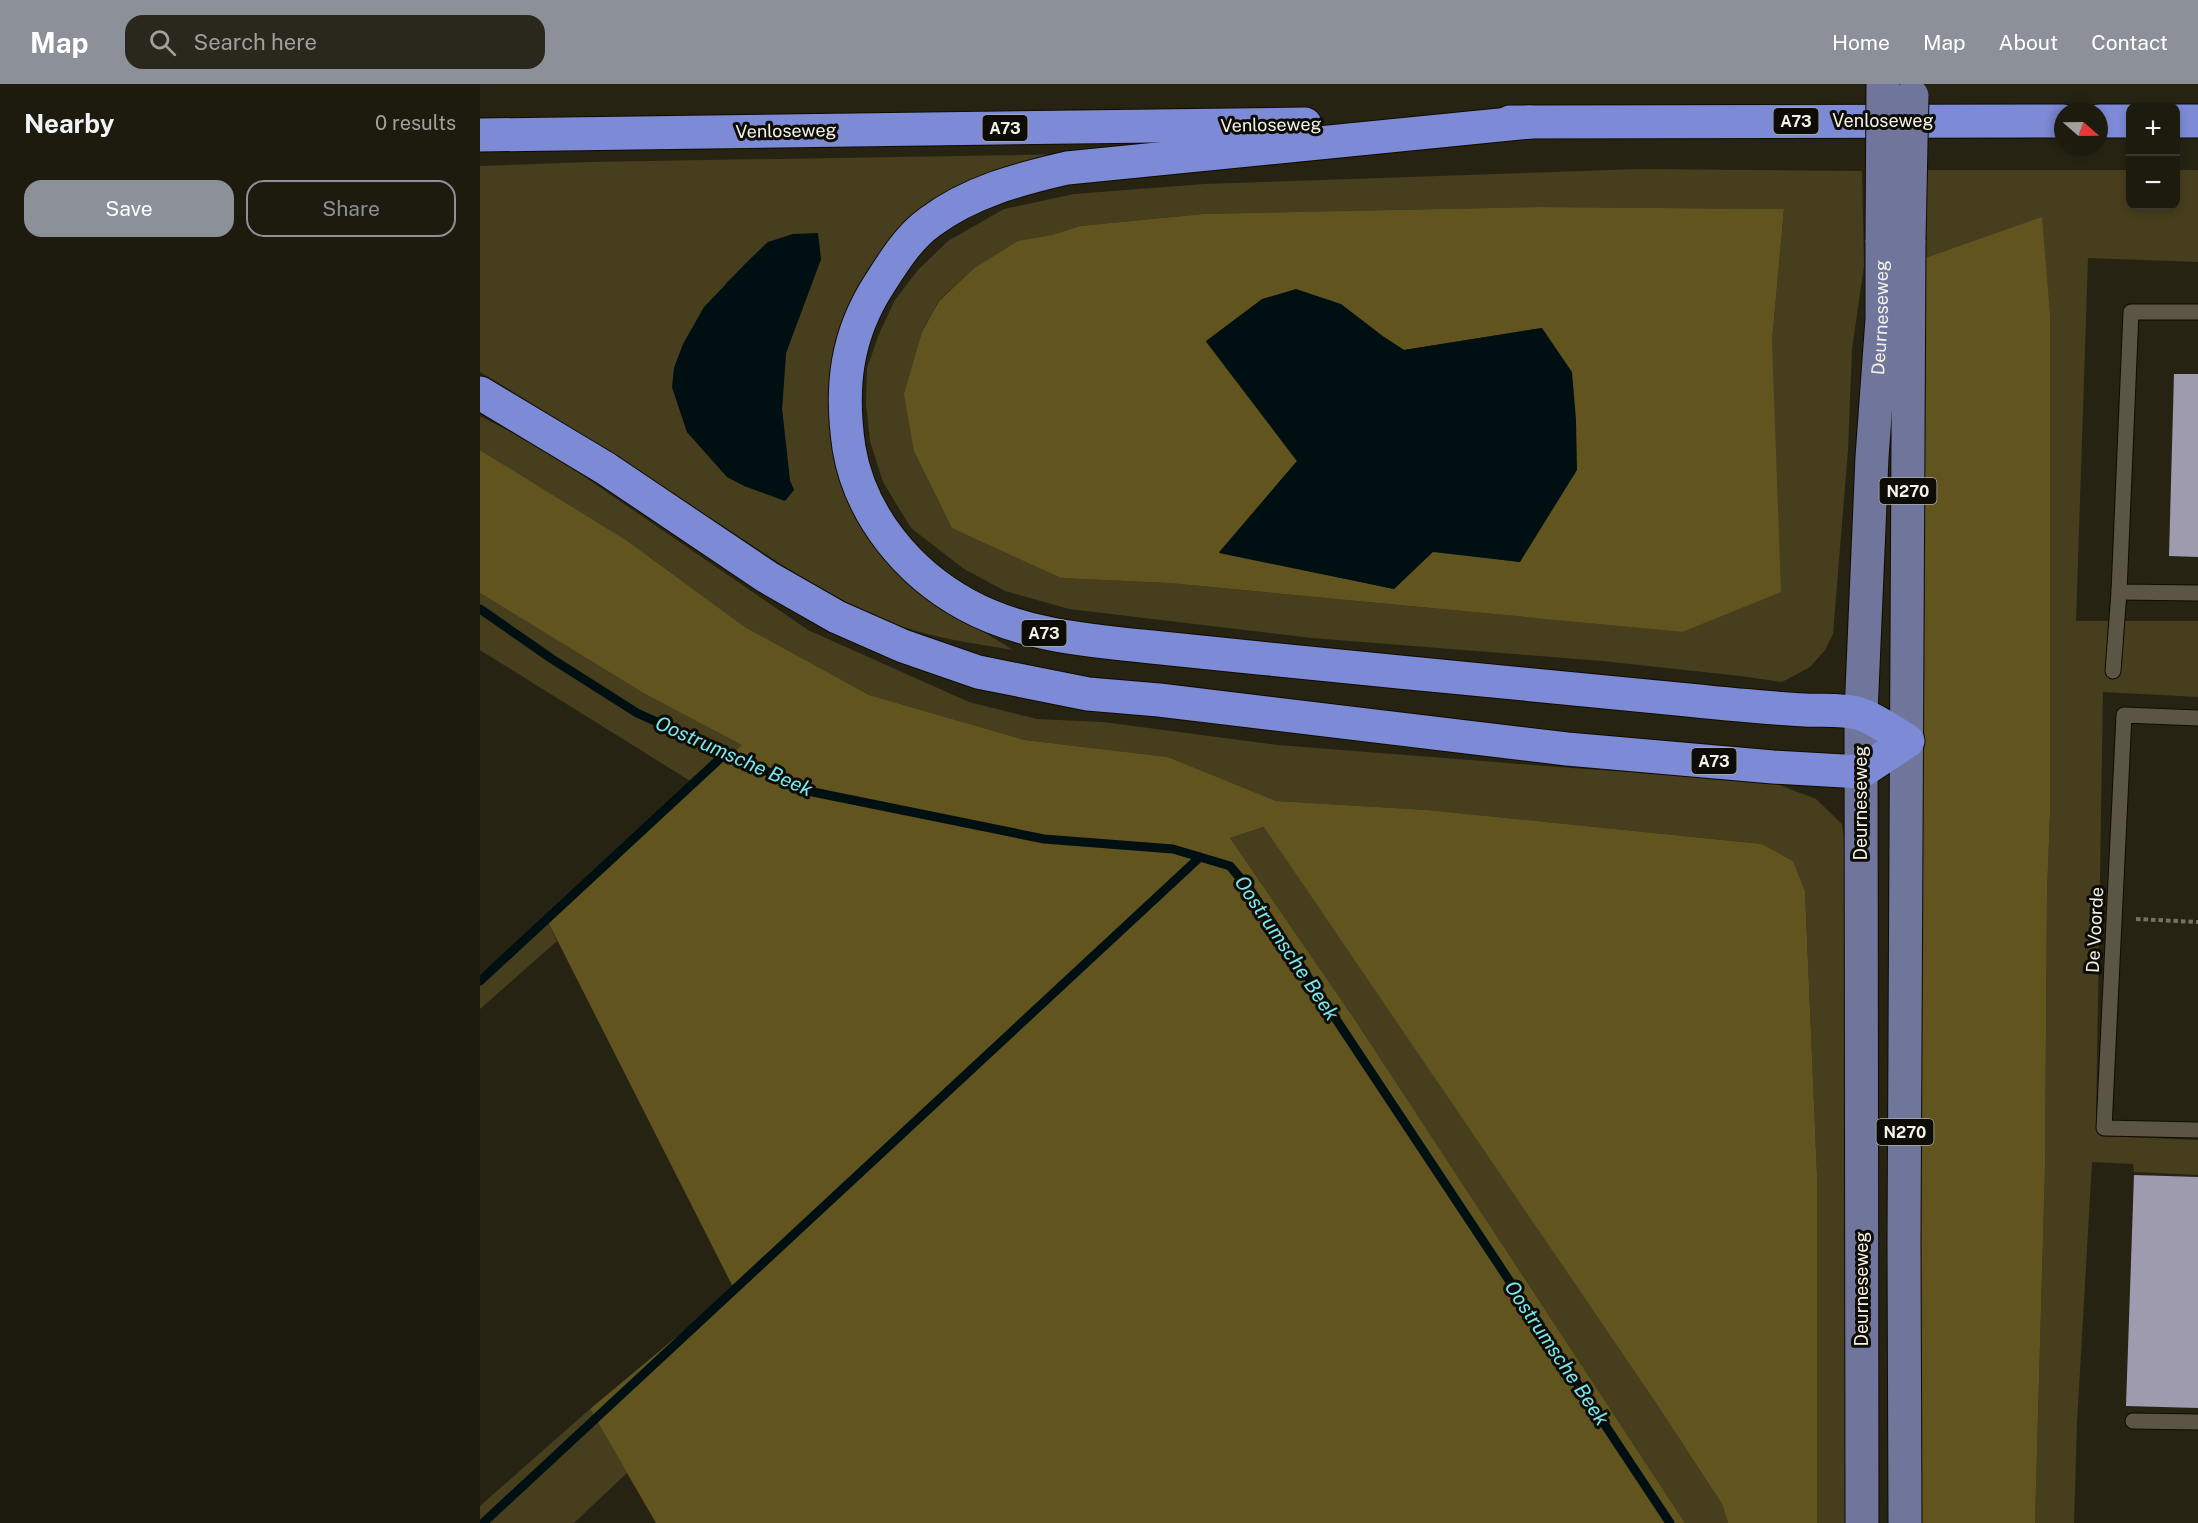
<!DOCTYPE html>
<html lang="en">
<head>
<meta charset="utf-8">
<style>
	body { margin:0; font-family:"Public Sans",sans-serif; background:#2a271c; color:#f1f3f6 }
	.controls { position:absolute; right:18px; top:18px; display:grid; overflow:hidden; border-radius:12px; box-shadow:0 3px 9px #0003 }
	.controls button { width:54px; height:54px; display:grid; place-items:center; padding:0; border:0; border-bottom:2px solid #3b382e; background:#1d1a0e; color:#f1f3f6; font:30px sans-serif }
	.compass { position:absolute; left:1574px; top:18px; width:54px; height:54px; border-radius:50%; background:#1d1a0e; box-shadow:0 3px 9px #0003; rotate:110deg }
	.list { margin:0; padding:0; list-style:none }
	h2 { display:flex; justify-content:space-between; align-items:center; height:78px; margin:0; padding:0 24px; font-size:26px }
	h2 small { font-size:20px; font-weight:400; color:#a0a19e }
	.actions { display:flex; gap:12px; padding:18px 24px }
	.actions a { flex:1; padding:14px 0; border:2px solid #8c9099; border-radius:18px; text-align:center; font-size:21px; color:#8c9099 }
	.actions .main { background:#8c9099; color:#fff }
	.icon { flex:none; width:33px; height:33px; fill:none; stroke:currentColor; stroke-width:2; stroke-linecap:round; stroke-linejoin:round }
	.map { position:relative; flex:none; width:1718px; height:1439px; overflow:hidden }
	header { display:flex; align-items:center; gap:36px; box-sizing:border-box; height:84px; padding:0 30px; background:#8c9099; color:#fff }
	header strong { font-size:28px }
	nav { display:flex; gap:33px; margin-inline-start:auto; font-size:21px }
	.search { width:420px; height:54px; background:#2a271c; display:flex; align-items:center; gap:15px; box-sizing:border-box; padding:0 21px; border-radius:18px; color:#a0a19e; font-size:22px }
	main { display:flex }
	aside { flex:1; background:#1d1a0e }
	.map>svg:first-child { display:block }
	.green { fill:#463e1d; fill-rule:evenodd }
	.forest { fill:#61541f; fill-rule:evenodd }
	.water { fill:#001012 }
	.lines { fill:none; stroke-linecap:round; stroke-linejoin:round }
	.stream { stroke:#001012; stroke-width:9 }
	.building { fill:#9e9bae }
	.lane-casing { stroke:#100c01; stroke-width:17 }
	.primary-casing { stroke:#100c01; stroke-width:35 }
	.highway-casing { stroke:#100c01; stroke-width:35 }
	.path { stroke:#757163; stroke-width:4; stroke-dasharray:4.5 3; stroke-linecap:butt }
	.lane { stroke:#5a5544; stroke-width:15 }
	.primary { stroke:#6f759b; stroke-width:33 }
	.highway { stroke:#7d8ad5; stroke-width:33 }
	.primary-bridge-casing { stroke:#100c01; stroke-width:35; stroke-linecap:butt }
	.primary-bridge { stroke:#6f759b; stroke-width:33 }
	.labels { text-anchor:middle; stroke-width:6; stroke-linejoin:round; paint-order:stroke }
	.shield { fill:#0e0c06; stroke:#afada4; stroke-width:1.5 }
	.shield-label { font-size:16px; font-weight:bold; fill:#f4f2e7 }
	.street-label { font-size:18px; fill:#f4f2e7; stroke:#0e0c06 }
	.water-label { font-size:20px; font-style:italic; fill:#78e8f1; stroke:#0e0c06 }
</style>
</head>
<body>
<header>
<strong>Map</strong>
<div class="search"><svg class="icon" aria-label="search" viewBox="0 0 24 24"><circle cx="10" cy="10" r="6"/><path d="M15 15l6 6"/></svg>Search here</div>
<nav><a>Home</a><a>Map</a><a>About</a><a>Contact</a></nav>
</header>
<main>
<aside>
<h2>Nearby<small>0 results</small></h2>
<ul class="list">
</ul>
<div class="actions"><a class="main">Save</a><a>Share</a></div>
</aside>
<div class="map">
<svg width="1718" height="1439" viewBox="0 0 1718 1439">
	<rect width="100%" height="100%" fill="#272313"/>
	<g class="green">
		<path d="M 595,70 L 464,113 L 356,270 L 348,320 L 357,368 L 494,542 L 533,566 C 498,560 460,555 426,544 C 360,522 301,480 243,442 C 162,390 83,337 0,288 L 0,82 L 108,78 ZM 288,158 L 341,175 L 306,269 L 302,325 L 310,397 L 314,406 L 247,393 L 207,348 L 192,303 L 246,199 Z"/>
		<path d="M 1159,85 L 1382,87 L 1384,182 L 1372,265 L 1368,366 L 1353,550 L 1345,566 L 1330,583 L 1302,598 L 1260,592 L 1122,577 L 832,554 L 589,525 L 525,507 L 484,485 L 431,444 L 403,398 L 390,357 L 386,320 L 387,284 L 399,250 L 415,216 L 438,186 L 468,157 L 524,125 L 594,110 L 724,100 ZM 1060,123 L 1304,125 L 1292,257 L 1203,548 L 689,499 L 581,494 L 438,264 L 442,248 L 459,216 L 493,185 L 572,151 L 600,142 L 723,130 Z"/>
		<polygon points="1436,86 1650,86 1650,122 1696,122 1696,86 1718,86 1718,178 1608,174 1596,537 1718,537 1718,613 1623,608 1616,1036 1620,1052 1718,1056 1718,1091 1654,1088 1653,1080 1612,1078 1597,1339 1594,1439 1555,1439 1565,1084 1567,810 1570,730 1561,134 1442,175"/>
		<polygon points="0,332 61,363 328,546 489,618 557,635 623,638 798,661 1105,685 1286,696 1336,715 1362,740 1368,781 1365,1439 1337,1439 1337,1091 1325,807 1313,777 1282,760 948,726 796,717 688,673 545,656 389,611 265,543 146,456 0,366"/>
		<polygon points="0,509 165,610 263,661 215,700 0,566"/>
		<polygon points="785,743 1176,1319 1242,1420 1248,1439 1205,1439 875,936 750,754"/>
		<polygon points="66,834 77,857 0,925 0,890"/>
		<polygon points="110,1325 147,1389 94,1439 0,1439 0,1422"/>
	</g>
	<g class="forest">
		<path d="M 1060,123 L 1304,125 L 1292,257 L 1301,508 L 1202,548 L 689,499 L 581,494 L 472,444 L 434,367 L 424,310 L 442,248 L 459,217 L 493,185 L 538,157 L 572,151 L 600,142 L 723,130 ZM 1062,244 L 1040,478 L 953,467 L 914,505 L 739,468 L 817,377 L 726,258 L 904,253 L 924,266 Z"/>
		<path d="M 1562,133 L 1570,231 L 1570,730 L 1567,810 L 1565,1084 L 1555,1439 L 1441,1439 C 1437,1018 1446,596 1442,175 Z"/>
		<polygon points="0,366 146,456 265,543 389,611 545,656 688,673 796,717 948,726 1282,760 1313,777 1325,807 1337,1091 1337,1439 1248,1439 1242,1420 1176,1319 784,743 750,754 875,936 1205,1439 176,1439 110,1325 254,1205 66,834 216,700 262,661 165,610 0,509"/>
	</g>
	<g class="water">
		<polygon points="338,149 341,175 306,269 302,325 310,397 314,406 305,417 264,402 247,393 207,348 192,303 194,284 203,260 224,223 269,176 288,158 313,150"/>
		<polygon points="816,205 861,220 904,253 924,266 1062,244 1092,288 1096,336 1097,386 1040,478 953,468 914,505 739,469 817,377 726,257 782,215"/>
	</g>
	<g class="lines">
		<g class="stream">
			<polyline points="0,525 72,575 157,629 333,708 564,755 693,765 750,782 771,807 1190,1439"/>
			<polyline points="0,897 246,669"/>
			<polyline points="3,1439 720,773"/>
		</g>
	</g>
	<g class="building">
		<polygon points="1694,290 1718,290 1718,473 1689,472"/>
		<polygon points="1654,1091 1718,1093 1718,1324 1646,1322"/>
	</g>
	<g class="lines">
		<g class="lane-casing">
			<g id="lane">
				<polyline points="1718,228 1651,228 1639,508 1718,509"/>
				<polyline points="1633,587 1639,508"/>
				<polyline points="1718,634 1644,631 1624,1044 1718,1046"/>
				<polyline points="1653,1337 1718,1338"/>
			</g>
		</g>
		<g class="primary-casing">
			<g id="primary">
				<path id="s1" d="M 1382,1439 L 1381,630 L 1392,373 L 1402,235 L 1402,156"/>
				<polyline points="1425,1439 1424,1157 1429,156"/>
			</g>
		</g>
		<g class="highway-casing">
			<g id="highway">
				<polyline points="1619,37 1650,37"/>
				<polyline points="1696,37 1718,37"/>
				<polyline points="1030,38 1583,37"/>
				<polyline points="0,51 825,40"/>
				<path d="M 0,309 L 125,384 L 287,493 L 357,533 L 423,562 L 498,588 L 608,610 L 679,616 L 1087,665 L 1293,683 L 1381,688 L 1428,657 C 1415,649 1394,634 1380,630 C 1364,625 1343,627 1325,626 C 1286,624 1247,620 1208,616 C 1065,603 922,588 779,574 C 740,570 701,566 662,562 C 602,556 540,550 487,521 C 428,489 380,431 369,364 C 360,303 366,251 400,199 C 414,177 429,153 450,138 C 490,108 539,95 587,84 L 1050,38"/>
			</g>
		</g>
		<polyline class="path" points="1656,835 1718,838"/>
		<use href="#lane" class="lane"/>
		<use href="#primary" class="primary"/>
		<use href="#highway" class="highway"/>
		<g class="primary-bridge-casing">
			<g id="primary-bridge">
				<polyline points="1402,156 1403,0"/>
				<polyline points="1429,156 1432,12"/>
			</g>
		</g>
		<use href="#primary-bridge" class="primary-bridge"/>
	</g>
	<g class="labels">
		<g class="shield">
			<rect x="1293.5" y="24" width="45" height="26" rx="4.5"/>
			<rect x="502.5" y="31" width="45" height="26" rx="4.5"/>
			<rect x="1399.5" y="394" width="57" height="26" rx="4.5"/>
			<rect x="541.5" y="536" width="45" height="26" rx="4.5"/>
			<rect x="1211.5" y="664" width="45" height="26" rx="4.5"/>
			<rect x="1396.5" y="1035" width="57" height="26" rx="4.5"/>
		</g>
		<g class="shield-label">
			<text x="1316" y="43">A73</text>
			<text x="525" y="50">A73</text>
			<text x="1428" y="413">N270</text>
			<text x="564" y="555">A73</text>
			<text x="1234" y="683">A73</text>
			<text x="1425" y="1054">N270</text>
		</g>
		<g class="street-label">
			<text x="1403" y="43">Venloseweg</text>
			<text transform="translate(791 41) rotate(-1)" y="6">Venloseweg</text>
			<text transform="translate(306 47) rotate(-1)" y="6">Venloseweg</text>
			<text dy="6" stroke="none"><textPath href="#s1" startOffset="1206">Deurneseweg</textPath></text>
			<text transform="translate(1381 719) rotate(-90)" y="6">Deurneseweg</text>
			<text transform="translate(1615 846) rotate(-87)" y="6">De Voorde</text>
			<text transform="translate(1382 1205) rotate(-90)" y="6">Deurneseweg</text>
		</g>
		<g class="water-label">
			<text transform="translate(254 672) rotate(24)" y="7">Oostrumsche Beek</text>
			<text transform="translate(807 864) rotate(56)" y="7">Oostrumsche Beek</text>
			<text transform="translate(1077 1269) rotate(56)" y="7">Oostrumsche Beek</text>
		</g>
	</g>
</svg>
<div class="controls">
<button>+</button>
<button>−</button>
</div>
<svg class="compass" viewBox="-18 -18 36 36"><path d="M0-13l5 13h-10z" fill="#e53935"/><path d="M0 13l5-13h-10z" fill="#a0a19e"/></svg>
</div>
</main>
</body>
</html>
